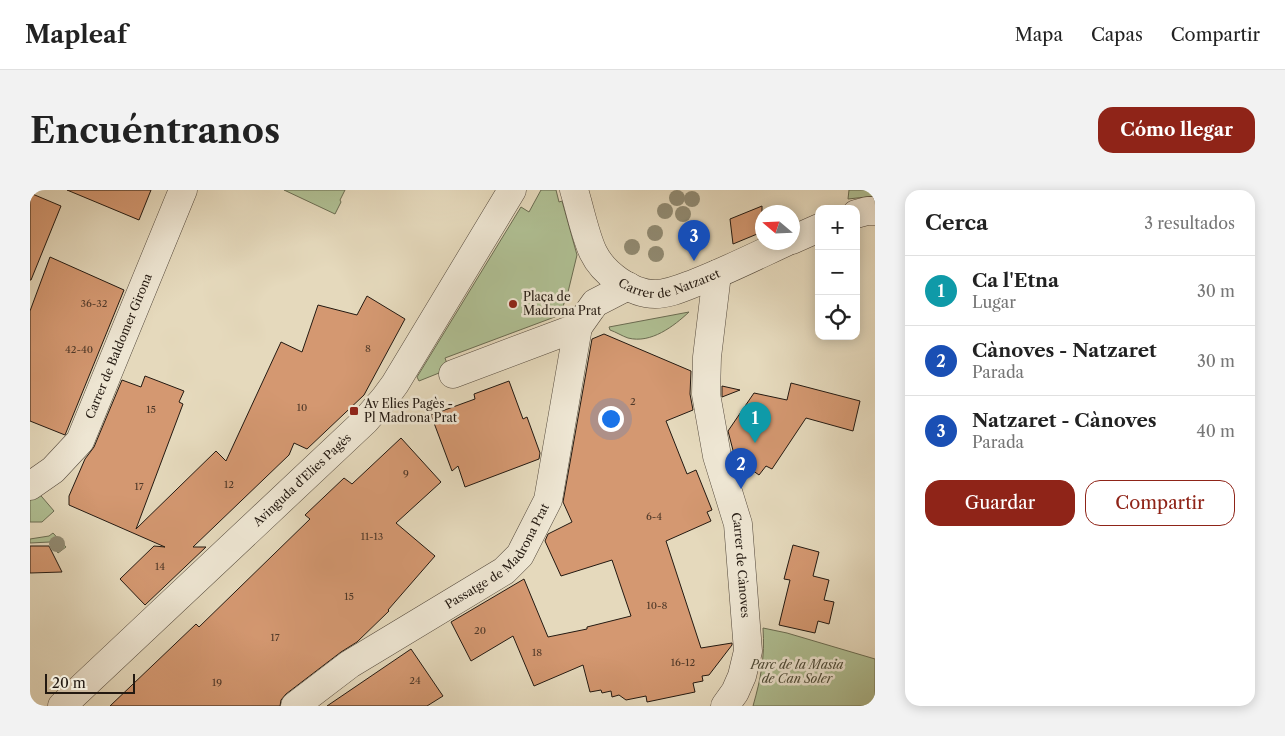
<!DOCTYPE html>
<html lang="es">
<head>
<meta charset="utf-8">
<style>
	body { margin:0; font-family:"Libre Caslon Text",serif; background:#f2f2f2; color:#222 }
	.controls { position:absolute; right:15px; top:15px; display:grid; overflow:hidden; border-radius:10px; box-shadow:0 2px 12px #0003 }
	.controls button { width:45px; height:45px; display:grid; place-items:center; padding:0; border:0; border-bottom:1px solid #e0e0e0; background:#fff; color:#222; font:25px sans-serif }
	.compass { position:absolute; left:725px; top:15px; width:45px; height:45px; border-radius:50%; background:#fff; box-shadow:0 2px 12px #0003; rotate:289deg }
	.scale { position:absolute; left:15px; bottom:12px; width:90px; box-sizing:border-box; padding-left:5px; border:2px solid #231911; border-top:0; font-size:14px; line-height:18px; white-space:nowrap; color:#231911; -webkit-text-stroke:4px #eee6d3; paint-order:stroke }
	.you { position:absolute; left:580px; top:228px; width:18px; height:18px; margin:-12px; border:4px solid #fff; border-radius:50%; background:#1a73e8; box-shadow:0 0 0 8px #1a73e833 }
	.badge { display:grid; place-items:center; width:32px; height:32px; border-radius:50%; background:#8f2418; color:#fff; font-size:16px; font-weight:700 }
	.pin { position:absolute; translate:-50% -41px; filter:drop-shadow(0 1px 2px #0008) }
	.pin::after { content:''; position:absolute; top:26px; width:18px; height:15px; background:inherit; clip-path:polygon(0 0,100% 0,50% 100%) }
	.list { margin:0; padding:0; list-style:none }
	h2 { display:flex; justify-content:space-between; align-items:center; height:65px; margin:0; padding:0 20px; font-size:21px }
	h2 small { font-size:16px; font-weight:400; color:#767676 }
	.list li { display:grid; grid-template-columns:32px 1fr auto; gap:15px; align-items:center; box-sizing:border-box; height:70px; padding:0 20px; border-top:1px solid #e0e0e0 }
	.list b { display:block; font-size:19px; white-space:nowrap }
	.list p { margin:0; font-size:16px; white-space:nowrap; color:#767676 }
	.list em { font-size:16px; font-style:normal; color:#767676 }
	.actions { display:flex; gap:10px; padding:15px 20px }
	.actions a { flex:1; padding:11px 0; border:1px solid #8f2418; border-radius:15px; text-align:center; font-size:18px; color:#8f2418 }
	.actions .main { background:#8f2418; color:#fff }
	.icon { flex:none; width:28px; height:28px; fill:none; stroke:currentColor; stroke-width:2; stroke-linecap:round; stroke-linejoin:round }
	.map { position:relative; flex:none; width:845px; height:516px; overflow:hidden; border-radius:15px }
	header { display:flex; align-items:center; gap:30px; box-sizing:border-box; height:70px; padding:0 25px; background:#fff; border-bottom:1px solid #e0e0e0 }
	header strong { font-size:24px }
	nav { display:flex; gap:28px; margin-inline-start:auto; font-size:18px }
	.intro { display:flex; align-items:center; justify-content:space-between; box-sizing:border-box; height:120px; padding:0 30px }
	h1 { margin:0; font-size:35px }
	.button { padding:12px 22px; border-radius:15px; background:#8f2418; color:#fff; font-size:18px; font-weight:700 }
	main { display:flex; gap:30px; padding:0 30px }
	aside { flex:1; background:#fff; border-radius:15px; box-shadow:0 2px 12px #0003 }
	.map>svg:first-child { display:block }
	.green { fill:#b0c094; stroke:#6a6c52 }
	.building { fill:#d49871; stroke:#231911 }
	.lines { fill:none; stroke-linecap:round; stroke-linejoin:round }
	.street-casing { stroke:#54493c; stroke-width:29 }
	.street { stroke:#eee6d3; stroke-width:28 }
	.tree { fill:#918b73 }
	.poi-dot { fill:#8f2418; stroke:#eee6d3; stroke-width:2 }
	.labels { text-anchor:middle; stroke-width:5; stroke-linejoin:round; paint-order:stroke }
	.number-label { font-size:10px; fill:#4f3929 }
	.street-label { font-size:12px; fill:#231911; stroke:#eee6d3 }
	.poi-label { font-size:12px; fill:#231911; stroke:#eee6d3; text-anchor:start }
	.park-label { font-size:12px; font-style:italic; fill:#4d4b38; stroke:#eee6d3 }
</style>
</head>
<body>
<header>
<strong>Mapleaf</strong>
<nav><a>Mapa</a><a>Capas</a><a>Compartir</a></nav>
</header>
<div class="intro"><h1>Encuéntranos</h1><a class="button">Cómo llegar</a></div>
<main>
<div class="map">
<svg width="845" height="516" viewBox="0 0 845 516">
	<rect width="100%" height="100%" fill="#e5d9bc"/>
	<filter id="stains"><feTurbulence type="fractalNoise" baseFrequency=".004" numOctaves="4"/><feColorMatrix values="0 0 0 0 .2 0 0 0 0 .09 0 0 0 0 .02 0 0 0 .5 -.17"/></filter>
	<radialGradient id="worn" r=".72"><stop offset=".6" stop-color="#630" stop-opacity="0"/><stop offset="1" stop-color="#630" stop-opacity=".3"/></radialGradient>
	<g class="green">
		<polygon points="254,0 315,0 310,10 311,12 305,24"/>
		<polygon points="511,0 526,0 529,12 532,11 547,65 538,102 530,125 415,168 419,179 389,191 387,187 491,17 499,22"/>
		<polygon points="819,0 845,0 845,6 818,9"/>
		<path d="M 659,122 C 644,136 621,154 598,148 C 592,146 586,142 580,140 L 579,137 Z"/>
		<polygon points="6,300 24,321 12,332 0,332 0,304"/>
		<polygon points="23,343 36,357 28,363 20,352 0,353 0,349 19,346"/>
		<path d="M 733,438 L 757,443 L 845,469 L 845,516 L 723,516 C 731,488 735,467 733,438 Z"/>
	</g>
	<g class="building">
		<polygon points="37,0 121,0 109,30"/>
		<polygon points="0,3 31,16 1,90 0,90"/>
		<polygon points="732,16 732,42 703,54 700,29"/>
		<polygon points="20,67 94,100 35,245 0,231 0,121"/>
		<polygon points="337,106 375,129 334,205 277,259 264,253 259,265 163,357 176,357 115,415 90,389 124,356 135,357 39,315 39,306 55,269 64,257 92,190 111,197 115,186 154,201 149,212 153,214 106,339 186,261 196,271 251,152 272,162 288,115 327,125"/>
		<polygon points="574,144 661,181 660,204 663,220 636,231 657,284 666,280 682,320 677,322 681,331 636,351 671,458 702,453 702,455 679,485 672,486 673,491 663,493 665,502 617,512 616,506 596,510 589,505 582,507 581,501 572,503 571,500 560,502 553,475 504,496 483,446 441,471 421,432 494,389 518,447 557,439 557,437 601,426 582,370 531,386 515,351 518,344 542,332 533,312 562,149"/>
		<polygon points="479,191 493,229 497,227 510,263 509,269 435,297 428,276 422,281 401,225 445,209 444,204"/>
		<polygon points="761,193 830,211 823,241 776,228 742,279 736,276 729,285 705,268 698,241 724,203 757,210"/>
		<polygon points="692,196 710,200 692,207"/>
		<polygon points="371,248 411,292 366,333 405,366 358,420 359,421 327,452 311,462 256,504 251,510 250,516 80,516 166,434 169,437 280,329 275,325 314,288 322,294"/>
		<polygon points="763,355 789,362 783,386 799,390 794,410 804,412 799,434 788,431 785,443 749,435 760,390 754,389"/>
		<polygon points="0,356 19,356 32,382 0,383"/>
		<polygon points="381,459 413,506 397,516 297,516"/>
	</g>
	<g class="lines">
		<g class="street-casing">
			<g id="street">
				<path id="s1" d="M 544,0 C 550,19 555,45 563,62 C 573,83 601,104 625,104 C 639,104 652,98 665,93 C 696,81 726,66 756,52"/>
				<polyline points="826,24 837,21 845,21"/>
				<polyline points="762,50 789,38"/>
				<path id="s2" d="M 687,84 L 677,167 L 676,204 L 687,266 L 708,334 L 718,461 L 712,486 L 705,502 L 695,516"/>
				<polyline points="423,184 548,137 565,113 598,96"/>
				<path id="s3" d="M 0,296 L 23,280 L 50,251 L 153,0"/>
				<path id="s4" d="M 32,516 L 335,231 L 354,209 L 365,194 L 482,0"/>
				<path id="s5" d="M 265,516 L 320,474 L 474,381 L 490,365 L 518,310 L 548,137"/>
			</g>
		</g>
		<use href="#street" class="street"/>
	</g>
	<g class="tree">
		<circle cx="647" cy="8" r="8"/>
		<circle cx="662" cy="9" r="8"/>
		<circle cx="635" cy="21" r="8"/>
		<circle cx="653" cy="24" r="8"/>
		<circle cx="625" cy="43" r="8"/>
		<circle cx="602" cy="57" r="8"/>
		<circle cx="626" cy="64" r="8"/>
		<circle cx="27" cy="354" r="8"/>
	</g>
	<g class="poi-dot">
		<circle cx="483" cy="114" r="5"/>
		<rect x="319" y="216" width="10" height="10" rx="2.5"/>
	</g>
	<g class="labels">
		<g class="number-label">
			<text x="64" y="117">36-32</text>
			<text x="338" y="162">8</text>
			<text x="49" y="163">42-40</text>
			<text x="603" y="215">2</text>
			<text x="272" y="221">10</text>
			<text x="121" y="223">15</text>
			<text x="376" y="287">9</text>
			<text x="199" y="298">12</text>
			<text x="109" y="300">17</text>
			<text x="624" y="330">6-4</text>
			<text x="342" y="350">11-13</text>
			<text x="130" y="380">14</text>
			<text x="319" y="410">15</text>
			<text x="627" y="419">10-8</text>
			<text x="450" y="444">20</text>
			<text x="245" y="451">17</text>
			<text x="507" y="466">18</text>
			<text x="653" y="476">16-12</text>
			<text x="385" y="494">24</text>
			<text x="187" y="496">19</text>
		</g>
		<g class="street-label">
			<text dy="4" stroke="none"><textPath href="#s1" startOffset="158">Carrer de Natzaret</textPath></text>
			<text dy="4" stroke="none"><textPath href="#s3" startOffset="170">Carrer de Baldomer Girona</textPath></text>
			<text dy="4" stroke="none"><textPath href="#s4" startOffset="330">Avinguda d'Elies Pagès</textPath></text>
			<text dy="4" stroke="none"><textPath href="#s5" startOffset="255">Passatge de Madrona Prat</textPath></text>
			<text dy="4" stroke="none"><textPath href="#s2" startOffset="296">Carrer de Cànoves</textPath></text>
		</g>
		<g class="poi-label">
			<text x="493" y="111">Plaça de<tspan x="493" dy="14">Madrona Prat</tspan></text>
			<text x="334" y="218">Av Elies Pagès -<tspan x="334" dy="14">Pl Madrona Prat</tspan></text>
		</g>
		<g class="park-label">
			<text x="767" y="479">Parc de la Masia<tspan x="767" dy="14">de Can Soler</tspan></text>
		</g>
	</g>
	<rect width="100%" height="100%" filter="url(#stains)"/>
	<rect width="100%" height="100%" fill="url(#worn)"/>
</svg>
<div class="controls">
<button>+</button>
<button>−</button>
<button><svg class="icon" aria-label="locate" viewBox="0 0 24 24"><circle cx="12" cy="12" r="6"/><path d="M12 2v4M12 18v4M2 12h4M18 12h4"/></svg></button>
</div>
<svg class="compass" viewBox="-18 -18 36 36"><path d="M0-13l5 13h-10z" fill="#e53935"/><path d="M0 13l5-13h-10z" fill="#767676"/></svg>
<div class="scale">20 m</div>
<div class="you"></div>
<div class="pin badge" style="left:725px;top:253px;background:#0f9aa8">1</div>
<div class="pin badge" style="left:711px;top:299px;background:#1a4fb4">2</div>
<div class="pin badge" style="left:664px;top:71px;background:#1a4fb4">3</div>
</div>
<aside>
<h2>Cerca<small>3 resultados</small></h2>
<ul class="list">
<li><span class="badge" style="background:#0f9aa8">1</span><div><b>Ca l'Etna</b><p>Lugar</p></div><em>30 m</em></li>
<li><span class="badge" style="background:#1a4fb4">2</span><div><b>Cànoves - Natzaret</b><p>Parada</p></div><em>30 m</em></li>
<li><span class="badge" style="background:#1a4fb4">3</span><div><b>Natzaret - Cànoves</b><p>Parada</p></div><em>40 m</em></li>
</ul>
<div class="actions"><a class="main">Guardar</a><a>Compartir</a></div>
</aside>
</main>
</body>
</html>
